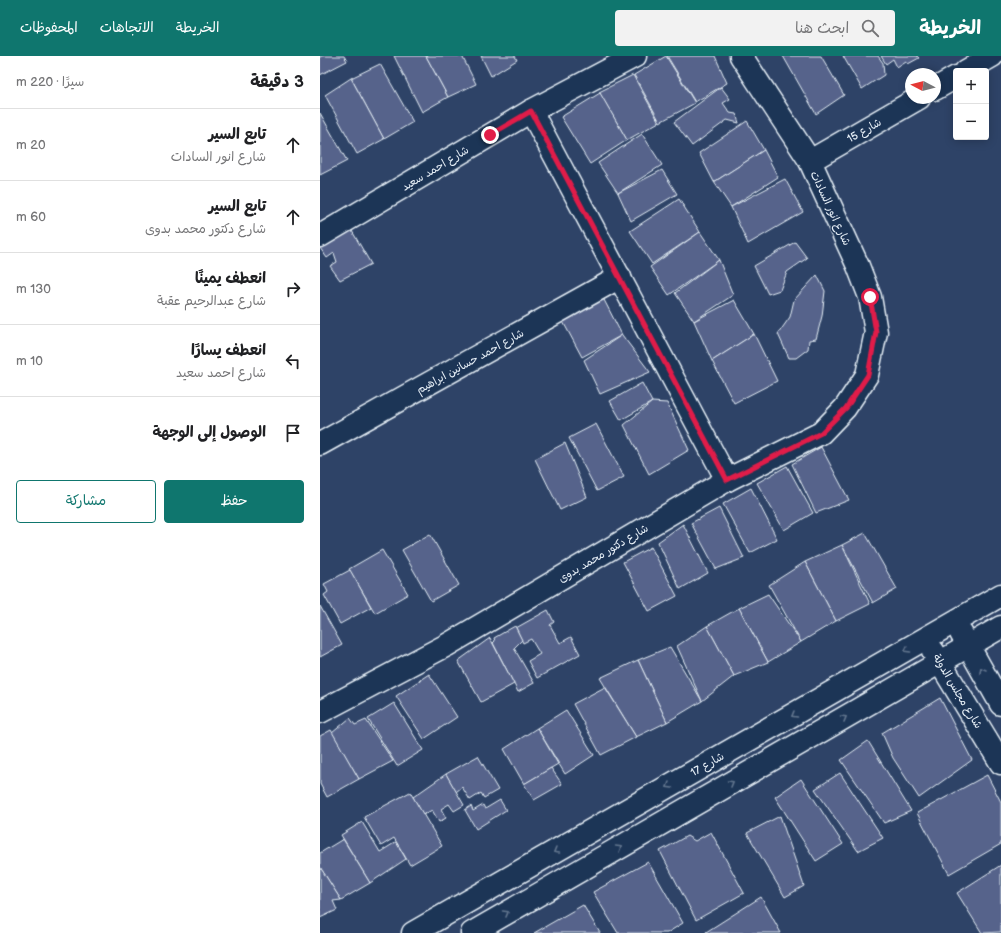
<!DOCTYPE html>
<html lang="ar">
<head>
<meta charset="utf-8">
<style>
	body { margin:0; font-family:"Balsamiq Sans","Playpen Sans Arabic",sans-serif; background:#f2f2f2; color:#202124; direction:rtl }
	.controls { position:absolute; right:12px; top:12px; display:grid; overflow:hidden; border-radius:4px; box-shadow:0 2px 10px #0003 }
	.controls button { width:36px; height:36px; display:grid; place-items:center; padding:0; border:0; border-bottom:1px solid #e0e0e0; background:#fff; color:#202124; font:20px sans-serif }
	.compass { position:absolute; left:585px; top:12px; width:36px; height:36px; border-radius:50%; background:#fff; box-shadow:0 2px 10px #0003; rotate:277deg }
	.stop { position:absolute; width:12px; height:12px; margin:-9px; border:3px solid #e11d48; border-radius:50%; background:#fff }
	.stop.end { background:#e11d48; border-color:#fff; box-shadow:0 1px 4px #0008 }
	.list { margin:0; padding:0; list-style:none }
	h2 { display:flex; justify-content:space-between; align-items:center; height:52px; margin:0; padding:0 16px; font-size:17px }
	h2 small { font-size:13px; font-weight:400; color:#757577 }
	.list li { display:grid; grid-template-columns:26px 1fr auto; gap:12px; align-items:center; box-sizing:border-box; height:72px; padding:0 16px; border-top:1px solid #e0e0e0 }
	.list b { display:block; font-size:15px; white-space:nowrap }
	.list p { margin:0; font-size:13px; white-space:nowrap; color:#757577 }
	.list em { font-size:13px; font-style:normal; color:#757577 }
	.actions { display:flex; gap:8px; padding:12px 16px }
	.actions a { flex:1; padding:9px 0; border:1px solid #0f766e; border-radius:4px; text-align:center; font-size:14px; color:#0f766e }
	.actions .main { background:#0f766e; color:#fff }
	.icon { flex:none; width:22px; height:22px; fill:none; stroke:currentColor; stroke-width:2; stroke-linecap:round; stroke-linejoin:round }
	.map { position:relative; flex:none; width:681px; height:877px; overflow:hidden; direction:ltr }
	header { display:flex; align-items:center; gap:24px; box-sizing:border-box; height:56px; padding:0 20px; background:#0f766e; color:#fff }
	header strong { font-size:19px }
	nav { display:flex; gap:22px; margin-inline-start:auto; font-size:14px }
	.search { width:280px; height:36px; background:#f2f2f2; display:flex; align-items:center; gap:10px; box-sizing:border-box; padding:0 14px; border-radius:4px; color:#757577; font-size:15px }
	main { display:flex }
	aside { flex:1; background:#fff }
	.map>svg:first-child { display:block }
	.building { fill:#57648b; stroke:#e8f1f8 }
	.lines { fill:none; stroke-linecap:round; stroke-linejoin:round }
	.street-casing { stroke:#e8f1f8; stroke-width:25 }
	.street { stroke:#1d3557; stroke-width:22 }
	.oneway { stroke:#64778f }
	.route { stroke:#e11d48; stroke-width:5 }
	.labels { text-anchor:middle; stroke-width:3; stroke-linejoin:round; paint-order:stroke }
	.street-label { font-size:11px; fill:#e8f1f8; stroke:#1d3557 }
</style>
</head>
<body>
<header>
<strong>الخريطة</strong>
<div class="search"><svg class="icon" aria-label="search" viewBox="0 0 24 24"><circle cx="10" cy="10" r="6"/><path d="M15 15l6 6"/></svg>ابحث هنا</div>
<nav><a>الخريطة</a><a>الاتجاهات</a><a>المحفوظات</a></nav>
</header>
<main>
<div class="map">
<svg width="681" height="877" viewBox="0 0 681 877">
	<rect width="100%" height="100%" fill="#2e4367"/>
	<filter id="ink" filterUnits="userSpaceOnUse"><feTurbulence type="fractalNoise" baseFrequency=".025" numOctaves="2"/><feDisplacementMap in="SourceGraphic" scale="8" xChannelSelector="R" yChannelSelector="G"/><feConvolveMatrix kernelMatrix="1 2 1 2 8 2 1 2 1" color-interpolation-filters="sRGB"/></filter>
	<g filter="url(#ink)">
		<g class="building">
			<polygon points="0,0 24,0 27,5 0,19"/>
			<polygon points="74,0 106,0 128,41 102,56"/>
			<polygon points="106,0 142,0 156,28 128,41"/>
			<polygon points="161,0 195,0 197,4 171,20"/>
			<polygon points="346,0 375,47 340,66 314,19"/>
			<polygon points="347,0 395,0 407,27 375,46"/>
			<polygon points="463,0 501,0 524,39 496,58"/>
			<polygon points="523,0 558,0 563,7 564,19 542,33"/>
			<polygon points="561,0 597,0 599,2 588,8 586,5 577,11 573,3 566,8"/>
			<polygon points="60,8 93,66 64,83 31,22"/>
			<polygon points="313,19 339,66 307,84 279,36"/>
			<polygon points="31,22 64,83 37,98 5,39"/>
			<polygon points="401,31 410,43 403,47 410,57 416,58 419,67 407,64 372,90 354,66"/>
			<polygon points="280,37 307,84 270,108 241,61"/>
			<polygon points="0,57 27,105 0,119"/>
			<polygon points="427,65 444,94 394,126 379,97"/>
			<polygon points="322,78 342,109 298,137 278,107"/>
			<polygon points="444,94 458,121 411,151 394,126"/>
			<polygon points="342,114 357,138 311,165 298,137"/>
			<polygon points="465,123 483,156 428,188 411,151"/>
			<polygon points="359,143 380,176 332,208 310,175"/>
			<polygon points="28,168 51,208 20,224 10,210 17,206 14,197 7,202 0,192 0,187"/>
			<polygon points="380,176 399,204 349,239 330,211"/>
			<polygon points="475,186 487,202 467,216 460,234 448,238 434,210"/>
			<polygon points="399,204 413,239 374,265 355,237"/>
			<polygon points="497,219 505,235 502,260 496,283 489,284 488,293 476,302 469,302 458,278 470,261 474,244"/>
			<polygon points="282,240 302,279 262,301 241,262"/>
			<polygon points="414,244 434,278 392,305 374,265"/>
			<polygon points="434,278 457,325 414,347 392,305"/>
			<polygon points="302,279 330,316 280,338 264,304"/>
			<polygon points="322,327 332,346 301,364 290,345"/>
			<polygon points="332,346 347,347 369,394 329,418 304,369"/>
			<polygon points="276,368 304,421 277,435 249,382"/>
			<polygon points="245,387 267,441 240,454 215,403"/>
			<polygon points="501,391 529,444 496,457 472,408"/>
			<polygon points="467,410 493,457 464,474 437,427"/>
			<polygon points="431,432 457,483 430,497 403,448"/>
			<polygon points="399,452 424,502 396,513 371,467"/>
			<polygon points="363,468 388,517 360,533 338,486"/>
			<polygon points="545,477 577,533 553,547 522,489"/>
			<polygon points="110,478 139,529 111,545 82,494"/>
			<polygon points="522,489 550,548 516,565 485,506"/>
			<polygon points="331,491 357,540 329,555 303,506"/>
			<polygon points="62,494 88,538 55,557 29,513"/>
			<polygon points="485,506 516,565 481,586 449,529"/>
			<polygon points="30,514 51,551 20,568 4,539 8,536 4,528"/>
			<polygon points="448,538 481,586 448,606 419,552"/>
			<polygon points="0,550 22,589 0,601"/>
			<polygon points="419,552 448,606 414,620 387,570"/>
			<polygon points="228,554 234,566 230,569 240,587 251,581 260,598 217,622 208,605 220,598 211,583 203,587 196,572"/>
			<polygon points="195,570 202,584 194,592 214,627 198,636 173,587 175,585 174,582"/>
			<polygon points="387,570 414,620 382,645 357,590"/>
			<polygon points="170,582 194,628 161,646 138,605"/>
			<polygon points="350,591 382,645 347,666 318,604"/>
			<polygon points="318,604 347,666 316,681 280,622"/>
			<polygon points="109,618 137,661 104,683 76,640"/>
			<polygon points="285,631 316,681 281,699 253,648"/>
			<polygon points="620,642 652,704 599,742 573,702 562,677"/>
			<polygon points="74,647 103,694 77,710 48,663"/>
			<polygon points="246,654 274,699 245,718 217,672"/>
			<polygon points="30,662 35,669 46,664 73,705 39,723 12,677"/>
			<polygon points="217,672 238,708 204,728 184,693"/>
			<polygon points="11,674 39,723 7,741 0,728 0,680"/>
			<polygon points="548,685 591,755 564,767 521,704"/>
			<polygon points="158,700 178,734 164,742 161,737 150,744 142,731 136,736 126,718"/>
			<polygon points="231,712 242,728 214,744 204,728"/>
			<polygon points="520,717 563,782 538,795 495,733"/>
			<polygon points="126,718 144,749 134,755 129,748 121,753 126,762 119,766 112,754 103,759 93,741"/>
			<polygon points="667,719 681,746 681,788 629,818 597,757"/>
			<polygon points="481,723 523,788 496,805 455,741"/>
			<polygon points="90,736 122,790 90,809 74,782 61,790 44,761"/>
			<polygon points="180,744 186,754 156,773 145,754 151,750 153,755 163,749 165,753"/>
			<polygon points="460,760 484,830 465,841 427,777"/>
			<polygon points="42,766 60,796 76,786 86,803 50,827 21,779"/>
			<polygon points="391,776 424,837 376,864 340,795 367,780 375,785"/>
			<polygon points="23,783 50,827 21,844 0,811 0,797"/>
			<polygon points="328,806 363,867 347,877 298,877 273,836"/>
			<polygon points="681,809 681,876 662,877 637,837"/>
			<polygon points="0,811 21,844 13,845 17,854 0,862"/>
			<polygon points="441,841 461,877 386,877 386,876"/>
			<polygon points="263,849 280,877 214,877"/>
		</g>
		<g class="lines">
			<g class="street-casing">
				<g id="street">
					<polyline points="646,15 672,0"/>
					<polyline points="615,33 636,21"/>
					<polyline points="211,55 407,424"/>
					<polyline points="490,105 599,42"/>
					<polyline points="0,180 211,55 315,0"/>
					<polyline points="0,388 300,221"/>
					<polyline points="641,577 681,648"/>
					<polyline points="613,595 681,707"/>
					<polyline points="0,656 127,589 407,424 501,377 525,352 547,319 556,276 550,241 538,210 490,105 421,0"/>
					<polyline points="93,877 681,539"/>
					<polyline points="152,877 681,571"/>
				</g>
			</g>
			<use href="#street" class="street"/>
		</g>
		<defs><path id="oneway-chevron" d="M-2-3.5L2.5 0L-2 3.5" fill="none" stroke-width="1.6" stroke-linecap="round" stroke-linejoin="round"/></defs>
		<g class="oneway">
			<use href="#oneway-chevron" transform="translate(587 594) rotate(150)"/>
			<use href="#oneway-chevron" transform="translate(662 614) rotate(-120)"/>
			<use href="#oneway-chevron" transform="translate(474 659) rotate(150)"/>
			<use href="#oneway-chevron" transform="translate(524 662) rotate(-30)"/>
			<use href="#oneway-chevron" transform="translate(411 727) rotate(-30)"/>
			<use href="#oneway-chevron" transform="translate(349 730) rotate(150)"/>
			<use href="#oneway-chevron" transform="translate(299 792) rotate(-30)"/>
			<use href="#oneway-chevron" transform="translate(236 795) rotate(150)"/>
			<use href="#oneway-chevron" transform="translate(186 857) rotate(-30)"/>
		</g>
	</g>
	<g class="lines" filter="url(#ink)">
		<polyline class="route" points="170,79 211,55 407,424 501,377 526,352 548,319 556,276 550,241"/>
	</g>
	<g class="labels">
		<g class="street-label">
			<text transform="translate(544 74) rotate(-30)" y="4">شارع 15</text>
			<text transform="translate(115 112) rotate(-31)" y="4">شارع احمد سعيد</text>
			<text transform="translate(511 152) rotate(65)" y="4">شارع انور السادات</text>
			<text transform="translate(150 305) rotate(-29)" y="4">شارع احمد حسانين ابراهيم</text>
			<text transform="translate(283 497) rotate(-31)" y="4">شارع دكتور محمد بدوى</text>
			<text transform="translate(638 635) rotate(59)" y="4">شارع مجلس الدولة</text>
			<text transform="translate(387 708) rotate(-30)" y="4">شارع 17</text>
		</g>
	</g>
</svg>
<div class="controls">
<button>+</button>
<button>−</button>
</div>
<svg class="compass" viewBox="-18 -18 36 36"><path d="M0-13l5 13h-10z" fill="#e53935"/><path d="M0 13l5-13h-10z" fill="#757577"/></svg>
<div class="stop" style="left:550px;top:241px"></div>
<div class="stop end" style="left:170px;top:79px"></div>
</div>
<aside>
<h2>3 دقيقة<small>سيرًا · 220 m</small></h2>
<ul class="list">
<li><svg class="icon" aria-label="ahead" viewBox="0 0 24 24"><path d="M12 20V5M6 11l6-6 6 6"/></svg><div><b>تابع السير</b><p>شارع انور السادات</p></div><em>20 m</em></li>
<li><svg class="icon" aria-label="ahead" viewBox="0 0 24 24"><path d="M12 20V5M6 11l6-6 6 6"/></svg><div><b>تابع السير</b><p>شارع دكتور محمد بدوى</p></div><em>60 m</em></li>
<li><svg class="icon" aria-label="right" viewBox="0 0 24 24"><path d="M7 20v-9h11M14 6l5 5-5 5"/></svg><div><b>انعطف يمينًا</b><p>شارع عبدالرحيم عقبة</p></div><em>130 m</em></li>
<li><svg class="icon" aria-label="left" viewBox="0 0 24 24"><path d="M17 20v-9H6M10 6l-5 5 5 5"/></svg><div><b>انعطف يسارًا</b><p>شارع احمد سعيد</p></div><em>10 m</em></li>
<li><svg class="icon" aria-label="arrive" viewBox="0 0 24 24"><path d="M6 21V4h12l-3 4 3 4H6"/></svg><div><b>الوصول إلى الوجهة</b></div></li>
</ul>
<div class="actions"><a class="main">حفظ</a><a>مشاركة</a></div>
</aside>
</main>
</body>
</html>
